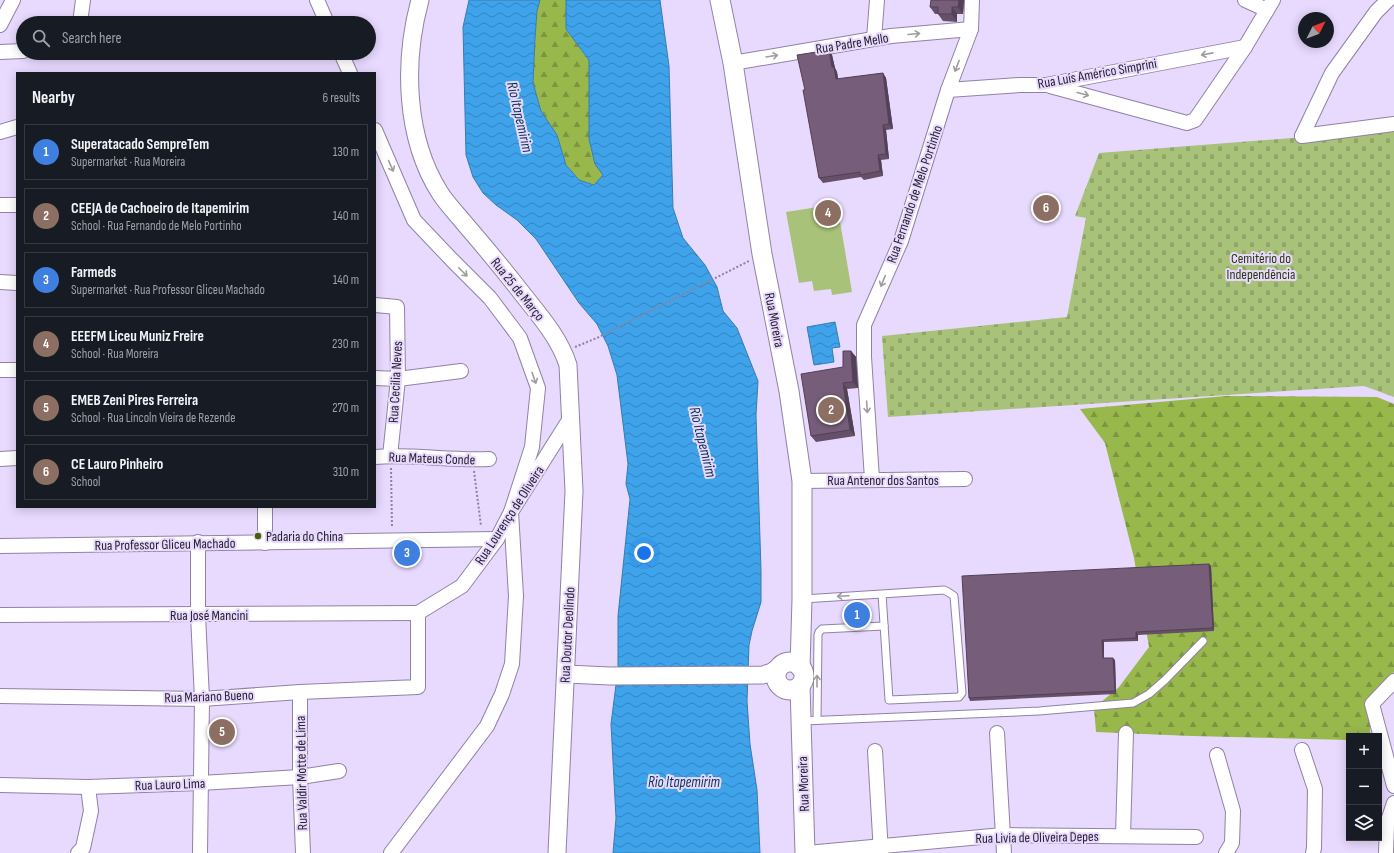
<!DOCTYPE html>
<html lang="en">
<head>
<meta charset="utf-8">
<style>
	body { margin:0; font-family:"Sofia Sans Condensed",sans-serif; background:#242831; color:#f1f3f6 }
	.controls { position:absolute; right:12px; bottom:12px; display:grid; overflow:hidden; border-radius:0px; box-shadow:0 2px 10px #0003 }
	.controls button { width:36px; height:36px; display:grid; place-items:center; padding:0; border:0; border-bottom:1px solid #363941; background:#171b24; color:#f1f3f6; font:20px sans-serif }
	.compass { position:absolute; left:1298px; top:12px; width:36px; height:36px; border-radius:50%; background:#171b24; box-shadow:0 2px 10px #0003; rotate:48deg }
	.you { position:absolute; left:644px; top:553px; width:14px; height:14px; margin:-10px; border:3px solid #fff; border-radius:50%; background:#1a73e8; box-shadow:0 0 0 6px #1a73e833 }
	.badge { display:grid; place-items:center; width:26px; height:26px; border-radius:50%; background:#b45309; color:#fff; font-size:13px; font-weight:700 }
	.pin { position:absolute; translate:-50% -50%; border:2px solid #fff; box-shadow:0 1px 4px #0006 }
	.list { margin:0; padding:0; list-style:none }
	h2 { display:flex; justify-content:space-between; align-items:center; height:52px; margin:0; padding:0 16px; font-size:17px }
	h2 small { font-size:13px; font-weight:400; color:#9ea1a6 }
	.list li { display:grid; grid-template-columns:26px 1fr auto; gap:12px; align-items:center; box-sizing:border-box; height:56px; margin:0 8px 8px; padding:0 8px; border:1px solid #363941; border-radius:0px }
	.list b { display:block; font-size:15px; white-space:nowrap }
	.list p { margin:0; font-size:13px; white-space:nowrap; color:#9ea1a6 }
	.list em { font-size:13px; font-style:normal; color:#9ea1a6 }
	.icon { flex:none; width:22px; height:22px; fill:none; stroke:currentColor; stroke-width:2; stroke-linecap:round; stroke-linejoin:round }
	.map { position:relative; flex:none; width:1394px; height:853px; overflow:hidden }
	.search { position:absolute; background:#171b24; box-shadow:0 2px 10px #0003; left:16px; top:16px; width:360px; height:44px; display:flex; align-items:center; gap:10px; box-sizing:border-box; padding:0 14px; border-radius:22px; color:#9ea1a6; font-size:15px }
	.panel { position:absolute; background:#171b24; box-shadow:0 2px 10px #0003; left:16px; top:72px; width:360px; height:436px; border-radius:0px }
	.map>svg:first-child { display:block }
	.forest { fill:url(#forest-firs) }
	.cemetery { fill:url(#cemetery-stones) }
	.garden { fill:#a9c279 }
	.water { fill:url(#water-waves); stroke:#377cb2 }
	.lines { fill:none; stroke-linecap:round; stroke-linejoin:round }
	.service-casing { stroke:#9082a4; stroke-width:9 }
	.minor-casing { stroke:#9082a4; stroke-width:16 }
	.tertiary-casing { stroke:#9082a4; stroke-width:19 }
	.secondary-casing { stroke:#9082a4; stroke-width:21 }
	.path { stroke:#8d829c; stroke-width:2; stroke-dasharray:2 2; stroke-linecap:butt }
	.service { stroke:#fff; stroke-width:7 }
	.minor { stroke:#fff; stroke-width:14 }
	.tertiary { stroke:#fff; stroke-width:17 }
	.secondary { stroke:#fff; stroke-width:19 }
	.wall { fill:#655068 }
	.shaded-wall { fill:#534155 }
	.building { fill:#765d79; stroke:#534155 }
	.oneway { stroke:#9e9ba1 }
	.poi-dot { fill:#4a5f07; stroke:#e8d9fe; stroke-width:1.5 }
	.labels { text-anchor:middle; stroke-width:4; stroke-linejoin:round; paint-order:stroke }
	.street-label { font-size:14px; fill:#27212f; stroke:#e8d9fe }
	.park-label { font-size:14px; fill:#2c390c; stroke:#e8d9fe }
	.poi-label { font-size:14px; fill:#27212f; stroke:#e8d9fe; text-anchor:start }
	.water-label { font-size:15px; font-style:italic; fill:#0a3451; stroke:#e8d9fe }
</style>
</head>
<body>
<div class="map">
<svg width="1394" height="853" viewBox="0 0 1394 853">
	<defs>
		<pattern id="forest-firs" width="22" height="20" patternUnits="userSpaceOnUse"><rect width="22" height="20" fill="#98b84c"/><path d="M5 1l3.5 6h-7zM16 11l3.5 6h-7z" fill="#7c9540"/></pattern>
		<pattern id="cemetery-stones" width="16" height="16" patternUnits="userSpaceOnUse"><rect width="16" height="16" fill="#a9c279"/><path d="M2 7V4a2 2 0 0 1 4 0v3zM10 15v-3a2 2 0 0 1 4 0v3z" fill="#91a669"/></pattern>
		<pattern id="water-waves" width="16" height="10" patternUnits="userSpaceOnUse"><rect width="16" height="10" fill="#3ea3ea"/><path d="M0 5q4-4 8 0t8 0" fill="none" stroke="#3484be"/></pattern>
	</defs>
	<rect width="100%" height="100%" fill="#e8d9fe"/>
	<g class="forest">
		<polygon points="540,0 566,0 566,29 589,60 589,139 595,163 603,175 595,185 579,180 566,165 557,135 541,111 533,83 535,38 537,11"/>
		<polygon points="1226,396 1377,397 1394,404 1394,672 1370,696 1370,736 1349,736 1349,740 1192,736 1096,732 1094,708 1119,687 1149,647 1134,558 1105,443 1080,409"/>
	</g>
	<polygon class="cemetery" points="1394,130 1394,397 1364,386 888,417 882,336 1067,317 1086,218 1075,216 1099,153"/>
	<polygon class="garden" points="837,204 852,292 832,295 831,289 814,291 812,281 799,283 786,212"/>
	<g class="water">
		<polygon points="469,0 540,0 537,11 535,38 533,83 541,111 557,135 566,165 579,180 594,185 603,175 595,164 589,139 589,60 566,29 566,0 660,0 669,66 673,208 683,238 705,265 717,287 723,311 737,328 758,381 756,415 761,570 761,602 752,631 749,645 747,701 750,744 757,790 760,853 613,853 616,818 611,724 618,669 618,616 630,499 626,484 628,464 617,375 608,346 597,324 579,303 536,239 517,220 496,205 483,193 473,177 466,155 463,27"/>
		<polygon points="835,322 840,347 832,348 834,362 814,365 807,327"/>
	</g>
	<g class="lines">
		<g class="service-casing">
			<g id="service">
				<polyline points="803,599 944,590 948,592 954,596 962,693 959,697 889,700 882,594"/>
				<polyline points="817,720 818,635 819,632 822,629 884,626"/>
				<polyline points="803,721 1039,711 1133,703 1149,694 1165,680 1203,641"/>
			</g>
		</g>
		<g class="minor-casing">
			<g id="minor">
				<polyline points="317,0 327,23"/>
				<polyline points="1245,0 1267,10"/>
				<polyline points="80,23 83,0"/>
				<polyline points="0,25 13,0"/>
				<polyline points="874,39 877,0"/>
				<polyline points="0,52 23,51"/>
				<polyline points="341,53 350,73"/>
				<polyline points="733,63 891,36 971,29"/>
				<polyline points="1050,86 1187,123 1195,120 1245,47 1273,0"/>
				<polyline points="948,90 1020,85 1046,85 1245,47"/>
				<polyline points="375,130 414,220 452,260 490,298 520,338 538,388 532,447 511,512 516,596 512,664 502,694 487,726 391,853"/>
				<polyline points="0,132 17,127"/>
				<polyline points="1302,136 1332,73 1376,12 1388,0"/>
				<polyline points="1302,136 1394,124"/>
				<polyline points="0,205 17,205"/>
				<polyline points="0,282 17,283"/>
				<polyline points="375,305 397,307 398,379 390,456"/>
				<polyline points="0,370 17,370"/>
				<polyline points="375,378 398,379 461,371"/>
				<path d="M 375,457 C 413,454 451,461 489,459"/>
				<polyline points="0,459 17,458"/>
				<polyline points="872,479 864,357 864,325 901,241 948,90 971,29 972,0"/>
				<polyline points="802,481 965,479"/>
				<polyline points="265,507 265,543"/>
				<polyline points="198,542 198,615 202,699 200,853"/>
				<polyline points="0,546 497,539"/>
				<polyline points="418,613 462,586 497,539 511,512 571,417"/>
				<polyline points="0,615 418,613"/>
				<polyline points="1394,681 1372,704 1394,786"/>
				<polyline points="300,692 300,777 303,853"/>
				<polyline points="0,696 202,699 300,692 418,687 418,613"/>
				<polyline points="997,733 1004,853"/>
				<polyline points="1302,750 1315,789 1314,848 1313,853"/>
				<polyline points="875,751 881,853"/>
				<polyline points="1217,755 1233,811 1232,843 1226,853"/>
				<polyline points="0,785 88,787 200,783 300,777 339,771"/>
				<polyline points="1123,836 1126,733"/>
				<polyline points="78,853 83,848 91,811 88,787"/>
				<polyline points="807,853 1003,835 1196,837"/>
				<polyline points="1386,853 1387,824 1394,803"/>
			</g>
		</g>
		<g class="tertiary-casing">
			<g id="tertiary">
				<path d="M 420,0 C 403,62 405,138 440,193 C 447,204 457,214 465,224 C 484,246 503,269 521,292 C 539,315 559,337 568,365 L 574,491 L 557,853"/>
				<polyline points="566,674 610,676 763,675 772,672 779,667"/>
			</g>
		</g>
		<g class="secondary-casing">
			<g id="secondary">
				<polyline points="720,0 733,63 762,254 789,391 802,481 802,599 800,667"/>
				<circle cx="790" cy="676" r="14"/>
				<polyline points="800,686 805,853"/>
			</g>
		</g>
		<g class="path">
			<polyline points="575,347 597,338 749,261"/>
			<polyline points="391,468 392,528"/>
			<polyline points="474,471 481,526"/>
		</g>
		<use href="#service" class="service"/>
		<use href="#minor" class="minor"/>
		<use href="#tertiary" class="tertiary"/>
		<use href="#secondary" class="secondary"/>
	</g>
	<g class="wall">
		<polygon points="931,0 964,0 963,14 957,14 957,22 943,21 938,14 935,14 930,7"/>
		<polygon points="829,50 832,55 835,68 837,72 838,79 883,73 886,78 893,129 886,130 889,159 881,160 883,176 864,180 861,177 823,183 819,178 805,90"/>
		<polygon points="851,351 856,357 858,388 847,389 855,436 816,442 811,436"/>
		<polygon points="1209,564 1211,566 1214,631 1138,635 1138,641 1104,642 1104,658 1115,660 1116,694 970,701 969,698"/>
	</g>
	<g class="shaded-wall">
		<polygon points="959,0 964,0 963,14 958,7"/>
		<polygon points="952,7 957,14 957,22 952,14"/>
		<polygon points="829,50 832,55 835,68 837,72 839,84 836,79 832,67"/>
		<polygon points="883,73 886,78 893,129 889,124"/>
		<polygon points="883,125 886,130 889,159 886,154"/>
		<polygon points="878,155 881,160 883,176 880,171"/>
		<polygon points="851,351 856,357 858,388 853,382"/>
		<polygon points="843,383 847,389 855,436 850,430"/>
		<polygon points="1209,564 1211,566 1214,631 1213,628"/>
		<polygon points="1136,632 1138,635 1138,641 1136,638"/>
		<polygon points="1102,640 1104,642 1104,661 1103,658"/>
		<polygon points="1113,658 1115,660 1116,694 1115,691"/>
	</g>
	<g class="building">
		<polygon points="931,0 959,0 958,7 952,7 952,14 938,14 938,7 930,7"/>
		<polygon points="829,50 832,67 834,67 836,79 883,73 889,124 883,125 886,154 878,155 880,171 860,175 860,172 819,178 803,90 805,90 797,55"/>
		<polygon points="843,351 851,351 853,382 843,383 850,430 811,436 801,374 843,367"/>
		<polygon points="1209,564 1213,628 1136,632 1136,638 1102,640 1103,658 1113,658 1115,691 969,698 962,576"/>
	</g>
	<defs><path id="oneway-shaft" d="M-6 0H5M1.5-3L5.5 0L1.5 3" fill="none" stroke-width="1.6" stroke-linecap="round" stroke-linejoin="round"/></defs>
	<g class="oneway">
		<use href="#oneway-shaft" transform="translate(914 34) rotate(-5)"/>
		<use href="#oneway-shaft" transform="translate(1207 54) rotate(169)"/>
		<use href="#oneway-shaft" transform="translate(772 56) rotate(-9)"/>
		<use href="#oneway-shaft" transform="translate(957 66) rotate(111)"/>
		<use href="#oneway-shaft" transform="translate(1083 94) rotate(15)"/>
		<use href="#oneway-shaft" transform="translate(391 166) rotate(66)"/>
		<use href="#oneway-shaft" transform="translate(463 272) rotate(45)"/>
		<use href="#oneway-shaft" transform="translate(883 281) rotate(113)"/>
		<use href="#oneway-shaft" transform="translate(534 378) rotate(71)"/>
		<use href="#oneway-shaft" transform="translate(867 407) rotate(86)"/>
		<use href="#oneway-shaft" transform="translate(843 596) rotate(177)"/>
		<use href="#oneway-shaft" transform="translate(817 681) rotate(-90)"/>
	</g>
	<circle class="poi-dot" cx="258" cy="536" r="4"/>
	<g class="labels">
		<g class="street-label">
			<text transform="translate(852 43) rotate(-9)" y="5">Rua Padre Mello</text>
			<text transform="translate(1097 73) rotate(-10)" y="5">Rua Luís Américo Simprini</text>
			<text transform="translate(914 194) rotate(-71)" y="5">Rua Fernando de Melo Portinho</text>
			<text transform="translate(518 289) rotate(51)" y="5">Rua 25 de Março</text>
			<text transform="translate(775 320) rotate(79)" y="5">Rua Moreira</text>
			<text transform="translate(395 382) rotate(-87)" y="5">Rua Cecilia Neves</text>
			<text transform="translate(432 458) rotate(2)" y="5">Rua Mateus Conde</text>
			<text x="883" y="485">Rua Antenor dos Santos</text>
			<text transform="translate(509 515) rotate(-57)" y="5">Rua Lourenço de Oliveira</text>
			<text transform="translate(165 544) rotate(-1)" y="5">Rua Professor Gliceu Machado</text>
			<text x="209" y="620">Rua José Mancini</text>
			<text transform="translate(567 635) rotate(-87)" y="5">Rua Doutor Deolindo</text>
			<text transform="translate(209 696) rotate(-2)" y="5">Rua Mariano Bueno</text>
			<text transform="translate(301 773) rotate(-91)" y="5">Rua Valdir Motte de Lima</text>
			<text transform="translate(170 784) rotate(-2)" y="5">Rua Lauro Lima</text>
			<text transform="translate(803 784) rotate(-92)" y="5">Rua Moreira</text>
			<text transform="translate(1037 837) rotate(-1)" y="5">Rua Livia de Oliveira Depes</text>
		</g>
		<g class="park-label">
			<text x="1261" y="263">Cemitério do<tspan x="1261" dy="16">Independência</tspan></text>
		</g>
		<g class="poi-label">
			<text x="266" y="541">Padaria do China</text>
		</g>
		<g class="water-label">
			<text transform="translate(520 117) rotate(77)" y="5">Rio Itapemirim</text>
			<text transform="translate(703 442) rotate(76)" y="5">Rio Itapemirim</text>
			<text x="684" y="787">Rio Itapemirim</text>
		</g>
	</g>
</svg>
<div class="controls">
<button>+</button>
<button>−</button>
<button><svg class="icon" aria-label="layers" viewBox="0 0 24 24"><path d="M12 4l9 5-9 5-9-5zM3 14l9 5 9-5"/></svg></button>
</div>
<svg class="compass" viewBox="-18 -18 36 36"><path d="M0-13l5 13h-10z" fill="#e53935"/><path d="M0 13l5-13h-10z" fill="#9ea1a6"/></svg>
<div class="you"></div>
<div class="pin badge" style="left:857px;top:615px;background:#3f7fe0">1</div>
<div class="pin badge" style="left:831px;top:410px;background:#8d6e63">2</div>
<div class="pin badge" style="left:407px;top:553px;background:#3f7fe0">3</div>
<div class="pin badge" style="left:828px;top:213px;background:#8d6e63">4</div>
<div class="pin badge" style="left:222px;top:732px;background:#8d6e63">5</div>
<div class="pin badge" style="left:1046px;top:208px;background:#8d6e63">6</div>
<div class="search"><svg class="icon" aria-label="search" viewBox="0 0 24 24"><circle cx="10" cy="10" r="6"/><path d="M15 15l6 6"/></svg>Search here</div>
<section class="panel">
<h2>Nearby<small>6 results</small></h2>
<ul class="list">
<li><span class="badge" style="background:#3f7fe0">1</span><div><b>Superatacado SempreTem</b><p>Supermarket · Rua Moreira</p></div><em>130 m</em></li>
<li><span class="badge" style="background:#8d6e63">2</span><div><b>CEEJA de Cachoeiro de Itapemirim</b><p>School · Rua Fernando de Melo Portinho</p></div><em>140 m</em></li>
<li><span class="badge" style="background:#3f7fe0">3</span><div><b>Farmeds</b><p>Supermarket · Rua Professor Gliceu Machado</p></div><em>140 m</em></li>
<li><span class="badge" style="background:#8d6e63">4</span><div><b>EEEFM Liceu Muniz Freire</b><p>School · Rua Moreira</p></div><em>230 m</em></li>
<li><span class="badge" style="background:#8d6e63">5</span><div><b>EMEB Zeni Pires Ferreira</b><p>School · Rua Lincoln Vieira de Rezende</p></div><em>270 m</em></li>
<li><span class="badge" style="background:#8d6e63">6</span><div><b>CE Lauro Pinheiro</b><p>School</p></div><em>310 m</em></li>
</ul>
</section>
</div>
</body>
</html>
